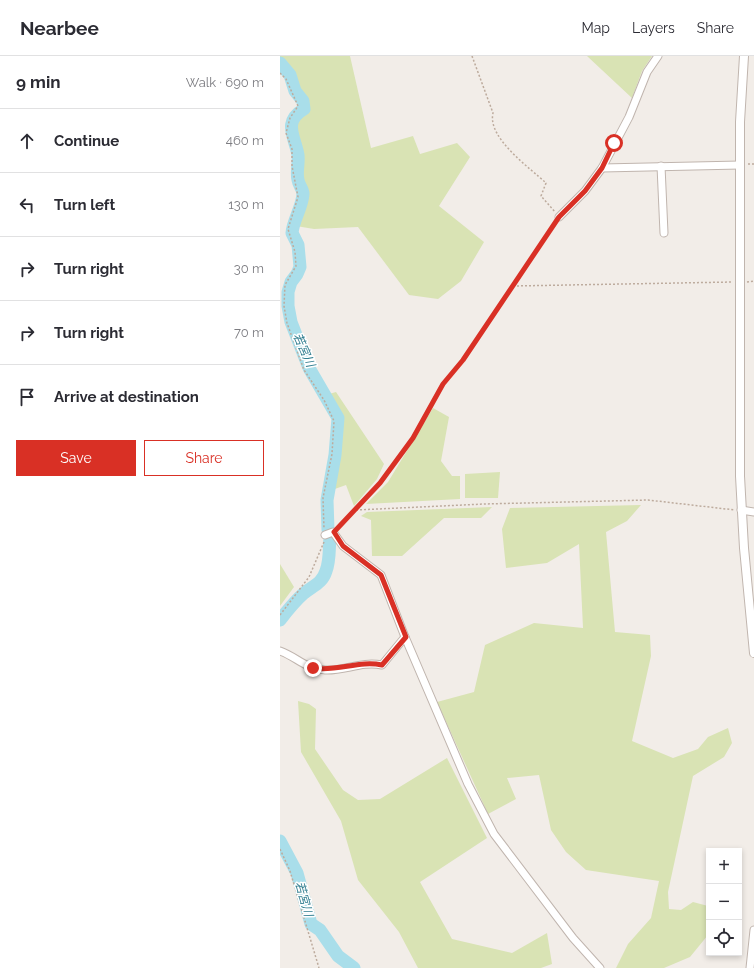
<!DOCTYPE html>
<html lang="en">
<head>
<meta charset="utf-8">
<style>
	body { margin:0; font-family:Raleway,"Noto Sans JP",sans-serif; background:#f7f7f7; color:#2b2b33 }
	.controls { position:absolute; right:12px; bottom:12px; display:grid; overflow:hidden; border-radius:0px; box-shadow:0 2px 6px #0003 }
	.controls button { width:36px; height:36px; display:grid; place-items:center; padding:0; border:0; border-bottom:1px solid #e1e1e2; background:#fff; color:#2b2b33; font:20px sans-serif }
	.stop { position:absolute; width:12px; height:12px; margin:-9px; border:3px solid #d93025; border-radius:50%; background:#fff }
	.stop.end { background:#d93025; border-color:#fff; box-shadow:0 1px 4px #0008 }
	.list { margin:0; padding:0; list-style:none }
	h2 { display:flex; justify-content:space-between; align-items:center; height:52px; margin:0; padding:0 16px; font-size:17px }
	h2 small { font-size:13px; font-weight:400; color:#7c7c81 }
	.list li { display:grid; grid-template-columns:26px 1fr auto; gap:12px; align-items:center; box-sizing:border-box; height:64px; padding:0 16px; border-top:1px solid #e1e1e2 }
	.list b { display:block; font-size:15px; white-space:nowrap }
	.list em { font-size:13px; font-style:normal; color:#7c7c81 }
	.actions { display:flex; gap:8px; padding:12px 16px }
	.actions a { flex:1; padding:9px 0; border:1px solid #d93025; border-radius:0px; text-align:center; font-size:14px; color:#d93025 }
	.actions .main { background:#d93025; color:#fff }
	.icon { flex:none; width:22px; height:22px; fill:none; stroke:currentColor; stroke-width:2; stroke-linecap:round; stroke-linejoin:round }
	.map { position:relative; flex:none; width:474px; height:912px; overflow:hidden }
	header { display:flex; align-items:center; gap:24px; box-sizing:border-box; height:56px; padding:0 20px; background:#fff; border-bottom:1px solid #e1e1e2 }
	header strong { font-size:19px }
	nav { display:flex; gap:22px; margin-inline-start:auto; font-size:14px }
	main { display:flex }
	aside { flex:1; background:#fff }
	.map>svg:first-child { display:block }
	.green { fill:#d9e3b4 }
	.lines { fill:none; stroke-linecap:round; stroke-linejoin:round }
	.river { stroke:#a9deea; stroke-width:13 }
	.minor-casing { stroke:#c0b5ae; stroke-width:9 }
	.tertiary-casing { stroke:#c0b5ae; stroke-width:10 }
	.path { stroke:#bdab9d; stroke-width:1.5; stroke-dasharray:2 2; stroke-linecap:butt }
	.minor { stroke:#fff; stroke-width:7 }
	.tertiary { stroke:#fff; stroke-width:8 }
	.route { stroke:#d93025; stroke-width:5 }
	.labels { text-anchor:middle; stroke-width:3; stroke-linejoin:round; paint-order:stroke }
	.water-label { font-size:12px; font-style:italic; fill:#337f91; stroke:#fff }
</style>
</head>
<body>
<header>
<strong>Nearbee</strong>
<nav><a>Map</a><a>Layers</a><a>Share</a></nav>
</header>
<main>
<aside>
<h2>9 min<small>Walk · 690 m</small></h2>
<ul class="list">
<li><svg class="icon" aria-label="ahead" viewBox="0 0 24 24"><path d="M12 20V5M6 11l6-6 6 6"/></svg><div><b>Continue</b></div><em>460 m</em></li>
<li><svg class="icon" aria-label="left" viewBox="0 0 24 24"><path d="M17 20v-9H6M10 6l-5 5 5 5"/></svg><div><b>Turn left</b></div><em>130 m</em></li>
<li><svg class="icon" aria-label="right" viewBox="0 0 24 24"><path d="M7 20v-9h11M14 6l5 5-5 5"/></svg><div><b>Turn right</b></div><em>30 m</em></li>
<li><svg class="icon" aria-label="right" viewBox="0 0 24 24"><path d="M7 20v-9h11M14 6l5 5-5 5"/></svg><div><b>Turn right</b></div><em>70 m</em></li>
<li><svg class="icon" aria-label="arrive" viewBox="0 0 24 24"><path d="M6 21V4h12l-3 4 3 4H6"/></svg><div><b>Arrive at destination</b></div></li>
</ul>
<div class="actions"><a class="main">Save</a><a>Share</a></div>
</aside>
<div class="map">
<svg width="474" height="912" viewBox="0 0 474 912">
	<rect width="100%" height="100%" fill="#f2ede8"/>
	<g class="green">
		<path d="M 0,0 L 70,0 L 91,92 L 133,80 L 140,98 L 177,87 L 190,101 L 159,150 L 204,186 L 181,225 L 158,243 L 129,239 L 78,171 L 34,173 L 16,170 L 25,143 L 26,133 L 19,119 L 21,99 L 13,77 L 20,60 L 27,54 C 25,43 20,40 16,31 C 12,20 12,10 0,4 Z"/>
		<polygon points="307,0 372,0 362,15 352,42"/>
		<polygon points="56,336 104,408 97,423 74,450 66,429 52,434 63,370 60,358 49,338"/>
		<polygon points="153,352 169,361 161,405 172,420 180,420 180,443 86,448 108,426"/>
		<polygon points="220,416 218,442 185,442 185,418"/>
		<polygon points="361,449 347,465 326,476 335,576 370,579 371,600 352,685 393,702 418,693 428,681 448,672 452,687 444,701 413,720 388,836 389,853 401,854 413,846 428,850 428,879 410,901 384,912 336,912 348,888 371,862 379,825 306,814 286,796 271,774 259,719 227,722 236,743 208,758 157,646 194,636 205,589 254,567 303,572 299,488 267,507 226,512 222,473 230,452"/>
		<polygon points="212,451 201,462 164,462 122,500 92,500 91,464 81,460 87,456"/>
		<polygon points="0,508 14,531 0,550"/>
		<polygon points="18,645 29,648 36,653 35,693 63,734 78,744 100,743 167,702 207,782 140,826 172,883 232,897 267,877 272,908 261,912 138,912 119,876 78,824 61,765 21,696"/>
	</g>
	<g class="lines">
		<g class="river">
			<path d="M 0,7 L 10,19 L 15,35 L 23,45 L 24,53 C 2,66 15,81 18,99 C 19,108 16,116 18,124 C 19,130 23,133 23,138 C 22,152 13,164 12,177 L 18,189 L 20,211 L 17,218 L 11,226 L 8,236 L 8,250 L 11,266 L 29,312 L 58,362 L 55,399 L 47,444 L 48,474"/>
			<path d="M 0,564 C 7,555 14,546 23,538 C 32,530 42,528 46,515 C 50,505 49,492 50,481"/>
			<polyline points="0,785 17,817 31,868 40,874 58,900 74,912"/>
		</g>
		<g class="minor-casing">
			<g id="minor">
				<polyline points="381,110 384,177"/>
				<polyline points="322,112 460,109"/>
				<polyline points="279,161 305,135 322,112 349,61 367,16 378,0"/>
				<polyline points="461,454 474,456"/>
				<polyline points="45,479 53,476 63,490 101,519 125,581 188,728 214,778 293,882 320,912"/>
				<path d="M 0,595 C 17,601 25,613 45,614 C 65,615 81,605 102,609 L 125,581"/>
				<polyline points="470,912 474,874"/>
			</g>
		</g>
		<g class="tertiary-casing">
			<polyline id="tertiary" points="464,0 460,66 460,420 464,492 474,597"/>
		</g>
		<g class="path">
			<path d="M 192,0 L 213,57 C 207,82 250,112 266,127 L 261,140 L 275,156"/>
			<polyline points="0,17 6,23 18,50 10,62 6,77 12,93 12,110 18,141 8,173 15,196 16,210 5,229 4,250 7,267 24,314 44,344 54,365 52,398 43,442 44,473"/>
			<polyline points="468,108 474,108"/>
			<polyline points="467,226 474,225"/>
			<polyline points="233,230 453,226"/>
			<polyline points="76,454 204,448 368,444 455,454"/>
			<polyline points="58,470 100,427 133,382 163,328 183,304 276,166"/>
			<polyline points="0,559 29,521 44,486"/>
			<polyline points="0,793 10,815 39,912"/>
		</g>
		<use href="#minor" class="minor"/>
		<use href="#tertiary" class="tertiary"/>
	</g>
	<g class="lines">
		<path class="route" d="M 33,612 C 57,616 79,604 102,609 L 126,581 L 101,519 L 63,490 L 54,476 L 100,427 L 133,382 L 163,328 L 183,304 L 279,161 L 305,135 L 322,112 L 334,87"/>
	</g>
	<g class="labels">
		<g class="water-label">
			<text transform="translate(24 294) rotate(66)" y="4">若宮川</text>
			<text transform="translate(24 843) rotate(74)" y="4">若宮川</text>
		</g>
	</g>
</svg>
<div class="controls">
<button>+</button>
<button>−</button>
<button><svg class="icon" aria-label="locate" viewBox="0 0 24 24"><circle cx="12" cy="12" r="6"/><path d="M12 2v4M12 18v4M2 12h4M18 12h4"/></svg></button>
</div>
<div class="stop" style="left:334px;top:87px"></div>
<div class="stop end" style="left:33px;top:612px"></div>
</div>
</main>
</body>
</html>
